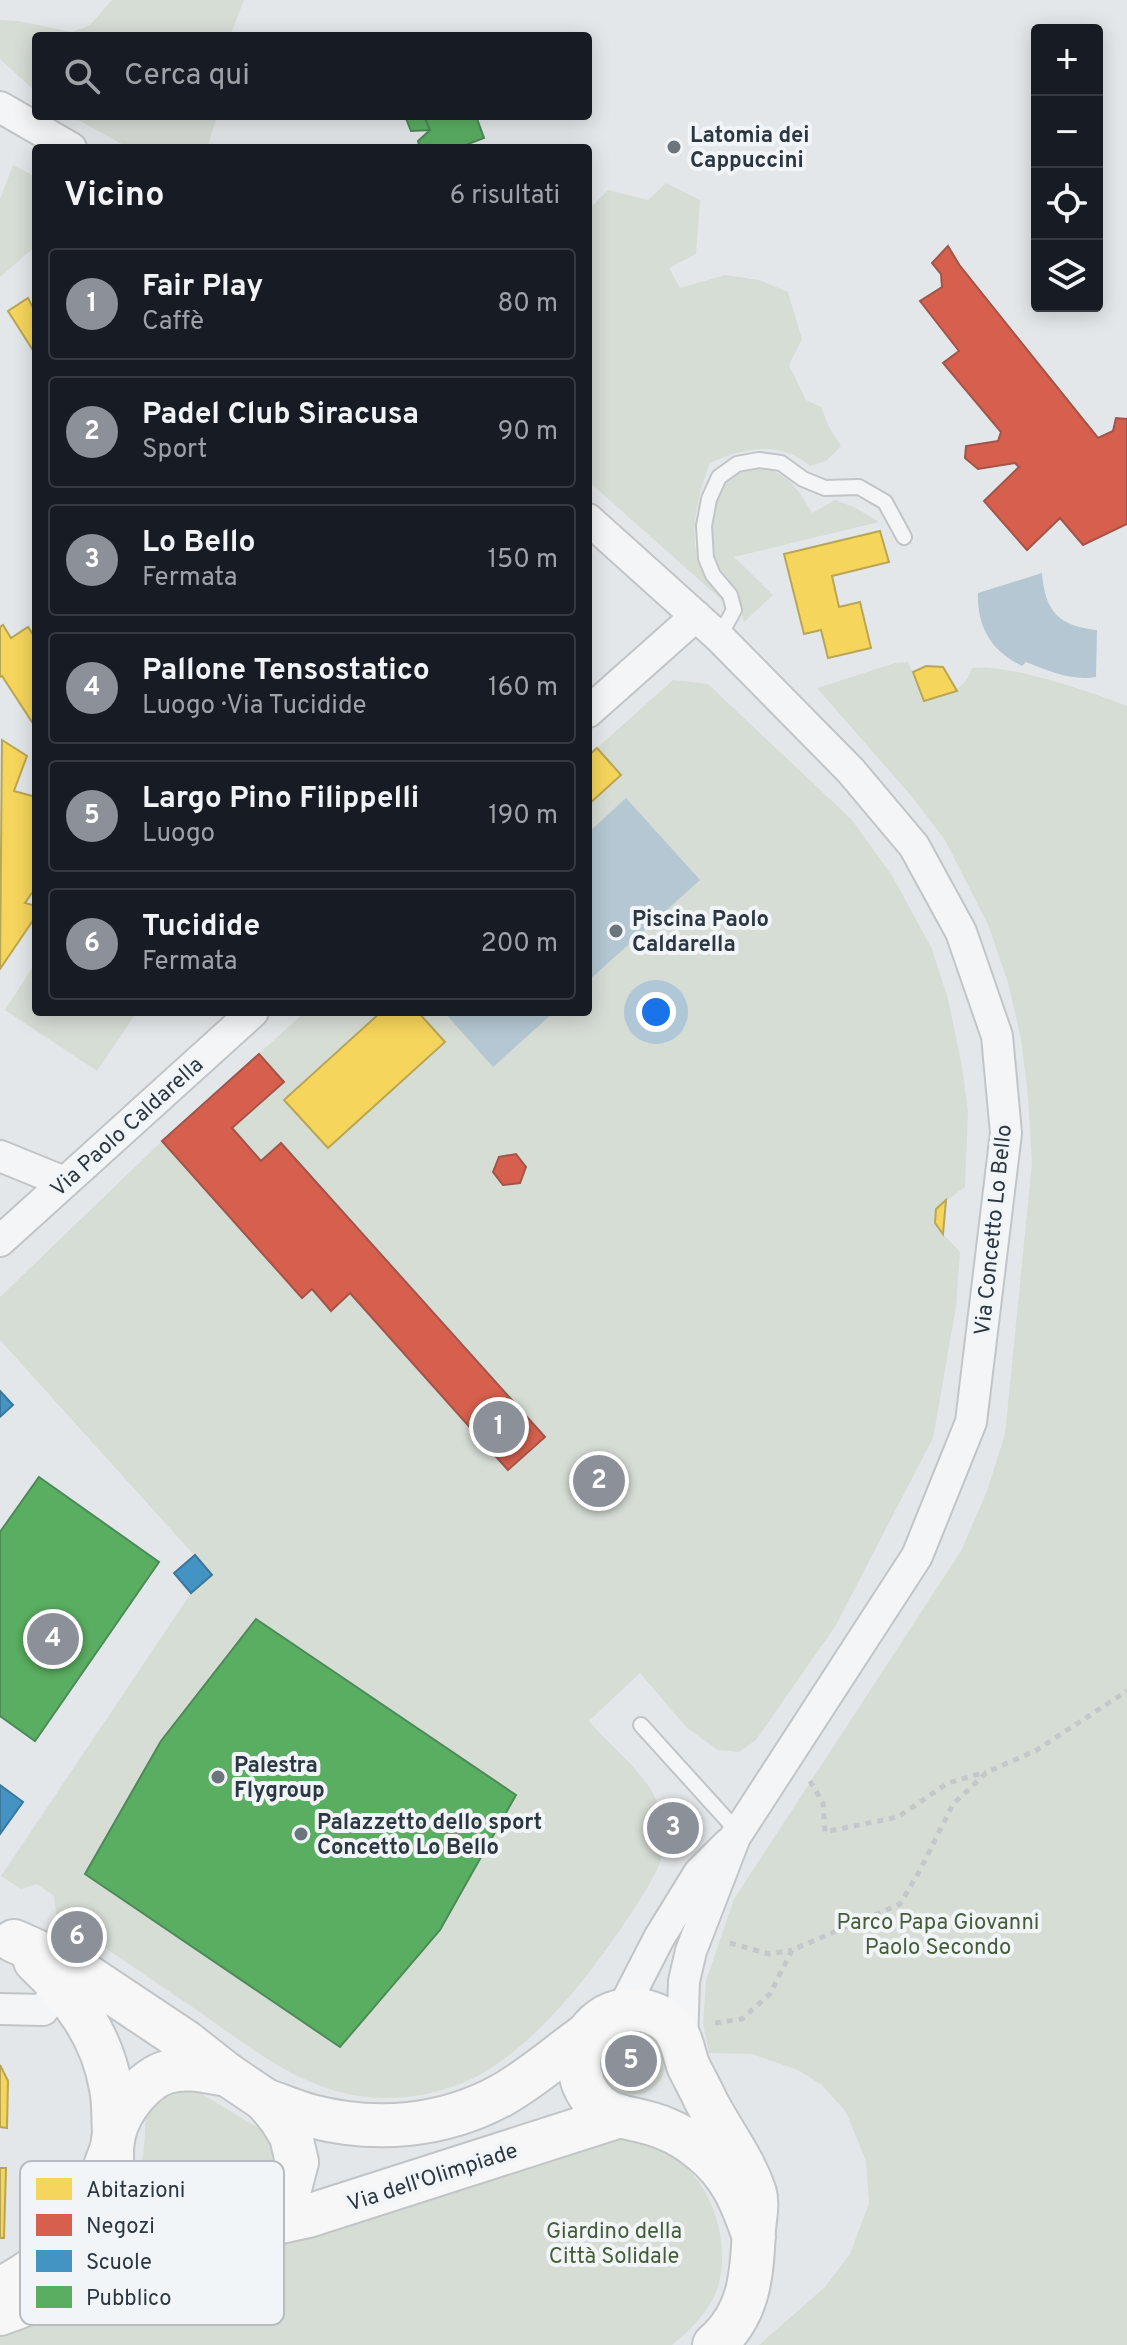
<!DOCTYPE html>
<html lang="it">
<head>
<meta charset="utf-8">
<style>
	body { margin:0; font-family:Overpass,sans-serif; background:#20242c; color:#f1f3f6 }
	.controls { position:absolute; right:24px; top:24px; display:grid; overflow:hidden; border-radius:8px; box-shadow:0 4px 20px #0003 }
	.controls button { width:72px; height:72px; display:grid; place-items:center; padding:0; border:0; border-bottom:2px solid #363941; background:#171b24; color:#f1f3f6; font:40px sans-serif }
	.you { position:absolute; left:656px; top:1012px; width:28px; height:28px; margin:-20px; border:6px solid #fff; border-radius:50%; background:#1a73e8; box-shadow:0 0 0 12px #1a73e833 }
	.badge { display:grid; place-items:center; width:52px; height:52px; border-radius:50%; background:#8c9099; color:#fff; font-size:26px; font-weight:700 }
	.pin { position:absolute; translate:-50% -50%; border:4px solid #fff; box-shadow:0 2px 8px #0006 }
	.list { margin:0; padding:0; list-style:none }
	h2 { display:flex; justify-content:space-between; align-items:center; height:104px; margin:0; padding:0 32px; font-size:34px }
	h2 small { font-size:26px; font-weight:400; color:#9ea1a6 }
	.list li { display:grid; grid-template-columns:52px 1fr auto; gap:24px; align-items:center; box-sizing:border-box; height:112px; margin:0 16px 16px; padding:0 16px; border:2px solid #363941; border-radius:8px }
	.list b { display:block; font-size:30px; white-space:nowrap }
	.list p { margin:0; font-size:26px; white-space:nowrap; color:#9ea1a6 }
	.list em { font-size:26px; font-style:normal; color:#9ea1a6 }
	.icon { flex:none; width:44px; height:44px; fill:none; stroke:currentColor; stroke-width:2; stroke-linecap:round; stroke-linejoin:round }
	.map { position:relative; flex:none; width:1127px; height:2345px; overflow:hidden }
	.search { position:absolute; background:#171b24; box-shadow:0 4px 20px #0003; left:32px; top:32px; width:560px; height:88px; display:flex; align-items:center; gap:20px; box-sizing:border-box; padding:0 28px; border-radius:8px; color:#9ea1a6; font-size:30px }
	.panel { position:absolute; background:#171b24; box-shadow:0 4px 20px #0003; left:32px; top:144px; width:560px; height:872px; border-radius:8px }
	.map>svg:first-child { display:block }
	.green { fill:#d6ddd5 }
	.water { fill:#b4c7d2 }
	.homes { fill:#f6d55c; stroke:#b9a654; stroke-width:2 }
	.shops { fill:#d6604d; stroke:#a3544a; stroke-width:2 }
	.schools { fill:#4393c3; stroke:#3c779c; stroke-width:2 }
	.public { fill:#5aae61; stroke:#4c8a58; stroke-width:2 }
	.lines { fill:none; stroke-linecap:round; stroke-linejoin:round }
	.lane-casing { stroke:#c2c5c7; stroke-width:18 }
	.street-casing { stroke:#c2c5c7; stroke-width:34 }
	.secondary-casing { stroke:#c2c5c7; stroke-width:46 }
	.path { stroke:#c5c8cb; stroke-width:5; stroke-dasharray:6 6; stroke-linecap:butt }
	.lane { stroke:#f3f5f6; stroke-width:14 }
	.street { stroke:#f3f5f6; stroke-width:30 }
	.secondary { stroke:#f7f7f7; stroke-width:42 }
	.poi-dot { fill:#6c757c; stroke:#f2f5f8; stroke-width:3 }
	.labels { text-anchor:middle; stroke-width:8; stroke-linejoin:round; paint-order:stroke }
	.poi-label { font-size:22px; font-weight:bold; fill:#2b3742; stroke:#f2f5f8; text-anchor:start }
	.street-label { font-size:22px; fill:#2b3742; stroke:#f2f5f8 }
	.park-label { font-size:22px; fill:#455d39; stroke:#f2f5f8 }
	.key { fill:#f2f5f8; stroke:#b6bcc1; stroke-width:2 }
	.key-label { font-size:22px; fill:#2b3742 }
</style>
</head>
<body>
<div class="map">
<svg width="1127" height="2345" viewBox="0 0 1127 2345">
	<rect width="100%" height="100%" fill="#e4e7e9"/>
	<g class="green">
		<polygon points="112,0 244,0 230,36 36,36 36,92 0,59 0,20 19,21 72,32 90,25"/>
		<polygon points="71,116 217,116 207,148 129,148"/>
		<polygon points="13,165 36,177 36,246 0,277 0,199"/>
		<path d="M 666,183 L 700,200 L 696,254 L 669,268 L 680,288 L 725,275 L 759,280 L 788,292 L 802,339 L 789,365 L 806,400 L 821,407 L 829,427 L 841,446 L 826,461 L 810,466 C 780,440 744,448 710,463 C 697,495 686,543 704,575 C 709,584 717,592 723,601 L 588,481 L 588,210 L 608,190 L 648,200 Z"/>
		<path d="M 763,467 C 789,475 799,490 812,513 L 835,500 L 854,507 L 879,522 L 734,557 L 773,595 L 744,622 C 740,607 738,593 729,580 C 725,573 718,567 715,559 C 707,533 709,486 738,473 C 745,469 755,469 763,467 Z"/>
		<path d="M 908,662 L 925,701 C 946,694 965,691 972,668 C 1007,663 1092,692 1127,706 L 1127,2345 L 759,2345 L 825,2287 L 850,2254 L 869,2203 L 866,2161 L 846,2112 L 822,2085 L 798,2070 L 752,2054 L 709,2053 L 703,2024 L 706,1981 L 734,1899 L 961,1551 L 987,1491 L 1005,1434 L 1032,1163 L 1028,1096 L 1021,1039 L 1008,983 L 989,927 L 945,840 L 913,798 L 817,688 L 895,663 Z"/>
		<path d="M 673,680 L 708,684 L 852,820 L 893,877 L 932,949 L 948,999 L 962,1066 L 968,1112 L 965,1187 L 946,1201 L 943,1234 L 960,1252 L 956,1307 L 933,1438 L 836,1625 L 756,1740 L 739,1752 L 718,1750 L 687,1728 L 640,1673 L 589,1721 C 617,1755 659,1780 664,1827 C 664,1836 665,1849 662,1857 C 655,1878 642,1896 630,1915 C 592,1972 546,2033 488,2070 C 447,2095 394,2104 348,2094 C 292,2082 247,2045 201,2013 C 152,1980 104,1947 56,1914 L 54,1896 L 37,1884 L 21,1889 L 1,1876 L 191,1593 L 212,1575 L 0,1340 L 0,1297 L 162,1141 L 305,1012 L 588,1012 L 588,756 Z"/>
		<polygon points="36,962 36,1012 137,1012 97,1071 5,1010"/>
		<circle cx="633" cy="2063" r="32"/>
		<path d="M 192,2088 L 267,2133 L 275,2141 L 277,2179 L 244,2200 L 183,2218 C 173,2219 163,2217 154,2211 C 132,2195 142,2169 144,2147 C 146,2136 143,2119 149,2109 C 159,2094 176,2090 192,2088 Z"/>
		<path d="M 622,2137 C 636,2137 650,2144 662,2151 C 675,2159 687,2166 696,2178 C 717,2205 728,2249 719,2283 C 712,2310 692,2328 672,2345 L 0,2345 L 0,2332 L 90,2302 L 157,2275 Z"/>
	</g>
	<g class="water">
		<path d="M 1042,573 C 1045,612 1059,626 1097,630 L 1096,677 C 1072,681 1048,671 1026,662 L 1022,666 C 991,651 977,627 978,593 Z"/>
		<polygon points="626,798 700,880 588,981 588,833"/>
		<polygon points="444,1012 554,1012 493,1067"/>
	</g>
	<g class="homes">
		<polygon points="28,298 32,306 36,303 36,355 8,311"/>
		<polygon points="880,531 889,562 832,576 839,607 860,602 871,648 828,658 821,630 804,634 784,554"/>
		<polygon points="3,625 11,638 28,627 36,639 36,719 32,722 2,676 0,677 0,627"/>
		<polygon points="926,666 943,667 957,691 924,701 913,672"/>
		<polygon points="2,740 27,756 14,791 36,797 36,887 25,903 36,906 36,916 0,969"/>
		<polygon points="597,748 621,775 588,805 588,756"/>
		<polygon points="381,1012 418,1012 445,1042 328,1148 284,1100"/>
		<polygon points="946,1200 943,1234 935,1223 936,1209"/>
		<polygon points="0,2065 8,2081 7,2128 0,2127"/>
		<polygon points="0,2168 6,2168 4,2238 0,2238"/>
	</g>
	<g class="shops">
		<polygon points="948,246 960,266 1098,438 1113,431 1116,418 1127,419 1127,524 1083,545 1060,518 1027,550 984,501 1019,467 1015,463 978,469 965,458 966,446 998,441 1001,432 943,363 959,351 920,301 942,287 941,274 932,263"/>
		<polygon points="259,1054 284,1082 232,1128 261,1161 281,1143 545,1437 508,1470 350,1293 331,1311 312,1289 302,1298 162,1141"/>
		<polygon points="516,1154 526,1167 520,1183 503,1185 493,1172 499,1157"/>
	</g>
	<g class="schools">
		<polygon points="0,1391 13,1405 0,1417"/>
		<polygon points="195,1555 212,1575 191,1593 174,1573"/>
		<polygon points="0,1785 23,1802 0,1834"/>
	</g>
	<g class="public">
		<polygon points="405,116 424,116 430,130 411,131"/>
		<polygon points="424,116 476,116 484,138 458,148 420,148 418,141 430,130"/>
		<polygon points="39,1477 159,1562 35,1741 0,1716 0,1532"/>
		<polygon points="256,1619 516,1795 440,1930 340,2047 85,1874 161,1741"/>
	</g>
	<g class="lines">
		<g class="lane-casing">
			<g id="lane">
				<polyline points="719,637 734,610 730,595 713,575 706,558 704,526 709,499 719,477 737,464 759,460 781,463 803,479 825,488 859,487 885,502 904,537"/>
				<polyline points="641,1725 738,1832"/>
			</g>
		</g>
		<g class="street-casing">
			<g id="street">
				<polyline points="0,107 71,148"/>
				<polyline points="588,519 719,637 851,771 914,846 961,932 997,1036 1006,1133 971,1422 917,1556 735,1837 691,1951 684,1981 682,2042"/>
				<polyline points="588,712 696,616"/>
				<polyline points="0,1156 64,1182"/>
				<polyline points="0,1241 253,1012"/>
				<polyline points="0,2009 43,2010 72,1973"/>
				<polyline points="622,2010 659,1938 699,1873 728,1844"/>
			</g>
		</g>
		<g class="secondary-casing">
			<g id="secondary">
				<polyline points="14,1941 75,1968 186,2042 228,2075 265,2100 280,2118 291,2136 297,2162 291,2185 243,2228"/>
				<path d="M 35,1961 C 73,1997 102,2035 111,2088 C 114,2103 113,2118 114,2133"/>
				<path d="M 265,2100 C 280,2105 296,2112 311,2116 C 376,2133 444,2127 502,2095 C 532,2078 559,2054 587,2034"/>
				<path d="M 178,2243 C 166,2240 154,2238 144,2231 C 119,2211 107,2165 114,2135 C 119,2111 143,2079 167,2072 C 187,2066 208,2072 228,2075"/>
				<path d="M 0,2289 C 32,2272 66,2249 84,2217 C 96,2196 103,2170 112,2148"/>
				<polyline points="0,2314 54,2294 123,2256 308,2216 620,2116"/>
				<path d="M 714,2345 C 750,2314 752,2274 754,2229 C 755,2218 758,2204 755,2193 C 744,2159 720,2130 704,2097 C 699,2086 693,2076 688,2065 C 683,2051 682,2037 672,2026 C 647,2000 600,2006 585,2039 C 570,2070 586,2107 619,2116 C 635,2120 651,2122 666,2129 C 679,2134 691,2142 702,2151 C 732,2175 742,2203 754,2237"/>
			</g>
		</g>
		<g class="path">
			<polyline points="810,1781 823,1803 825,1832 898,1817 948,1783 986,1772"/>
			<polyline points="730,1943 769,1954 792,1950"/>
			<polyline points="715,2023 742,2019 770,1994 792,1950 900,1904 919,1872 953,1804 987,1772 1035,1751 1127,1691"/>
		</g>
		<use href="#lane" class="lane"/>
		<use href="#street" class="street"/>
		<use href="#secondary" class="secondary"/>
	</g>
	<g class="poi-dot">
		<circle cx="674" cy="147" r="8"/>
		<circle cx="616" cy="931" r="8"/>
		<circle cx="218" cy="1777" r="8"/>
		<circle cx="301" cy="1834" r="8"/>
	</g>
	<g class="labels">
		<g class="poi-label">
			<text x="690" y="142">Latomia dei<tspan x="690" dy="25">Cappuccini</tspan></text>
			<text x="632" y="926">Piscina Paolo<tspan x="632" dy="25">Caldarella</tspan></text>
			<text x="234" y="1772">Palestra<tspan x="234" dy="25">Flygroup</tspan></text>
			<text x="317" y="1829">Palazzetto dello sport<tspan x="317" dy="25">Concetto Lo Bello</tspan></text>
		</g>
		<g class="street-label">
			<text transform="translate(126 1126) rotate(-42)" y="8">Via Paolo Caldarella</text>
			<text transform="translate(992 1230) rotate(-84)" y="8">Via Concetto Lo Bello</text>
			<text transform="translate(432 2176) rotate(-18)" y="8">Via dell'Olimpiade</text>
		</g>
		<g class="park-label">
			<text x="938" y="1929">Parco Papa Giovanni<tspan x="938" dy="25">Paolo Secondo</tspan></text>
			<text x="614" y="2238">Giardino della<tspan x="614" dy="25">Città Solidale</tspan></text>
		</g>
	</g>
	<rect x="20" y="2161" width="264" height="164" rx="12" class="key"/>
	<rect x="36" y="2178" width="36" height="22" fill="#f6d55c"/>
	<rect x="36" y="2214" width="36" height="22" fill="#d6604d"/>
	<rect x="36" y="2250" width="36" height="22" fill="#4393c3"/>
	<rect x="36" y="2286" width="36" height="22" fill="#5aae61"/>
	<g class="key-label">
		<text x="86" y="2197">Abitazioni</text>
		<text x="86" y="2233">Negozi</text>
		<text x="86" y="2269">Scuole</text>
		<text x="86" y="2305">Pubblico</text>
	</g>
</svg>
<div class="controls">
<button>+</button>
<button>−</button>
<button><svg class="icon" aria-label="locate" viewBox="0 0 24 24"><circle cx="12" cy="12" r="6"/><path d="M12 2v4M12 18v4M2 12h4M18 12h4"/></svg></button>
<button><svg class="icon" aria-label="layers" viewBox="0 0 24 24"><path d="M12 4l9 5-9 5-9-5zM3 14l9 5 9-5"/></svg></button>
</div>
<div class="you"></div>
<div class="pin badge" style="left:499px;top:1427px">1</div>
<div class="pin badge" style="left:599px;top:1481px">2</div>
<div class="pin badge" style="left:673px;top:1828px">3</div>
<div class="pin badge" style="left:53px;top:1639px">4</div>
<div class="pin badge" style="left:631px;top:2061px">5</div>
<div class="pin badge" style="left:77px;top:1937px">6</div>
<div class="search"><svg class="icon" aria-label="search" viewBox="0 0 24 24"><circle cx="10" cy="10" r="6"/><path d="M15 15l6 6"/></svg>Cerca qui</div>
<section class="panel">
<h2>Vicino<small>6 risultati</small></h2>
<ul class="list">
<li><span class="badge">1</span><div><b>Fair Play</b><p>Caffè</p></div><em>80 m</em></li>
<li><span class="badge">2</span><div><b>Padel Club Siracusa</b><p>Sport</p></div><em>90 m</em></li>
<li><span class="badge">3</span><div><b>Lo Bello</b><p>Fermata</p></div><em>150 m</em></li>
<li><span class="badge">4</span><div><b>Pallone Tensostatico</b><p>Luogo · Via Tucidide</p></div><em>160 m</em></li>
<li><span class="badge">5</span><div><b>Largo Pino Filippelli</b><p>Luogo</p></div><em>190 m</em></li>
<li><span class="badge">6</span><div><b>Tucidide</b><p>Fermata</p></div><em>200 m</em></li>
</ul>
</section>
</div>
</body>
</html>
